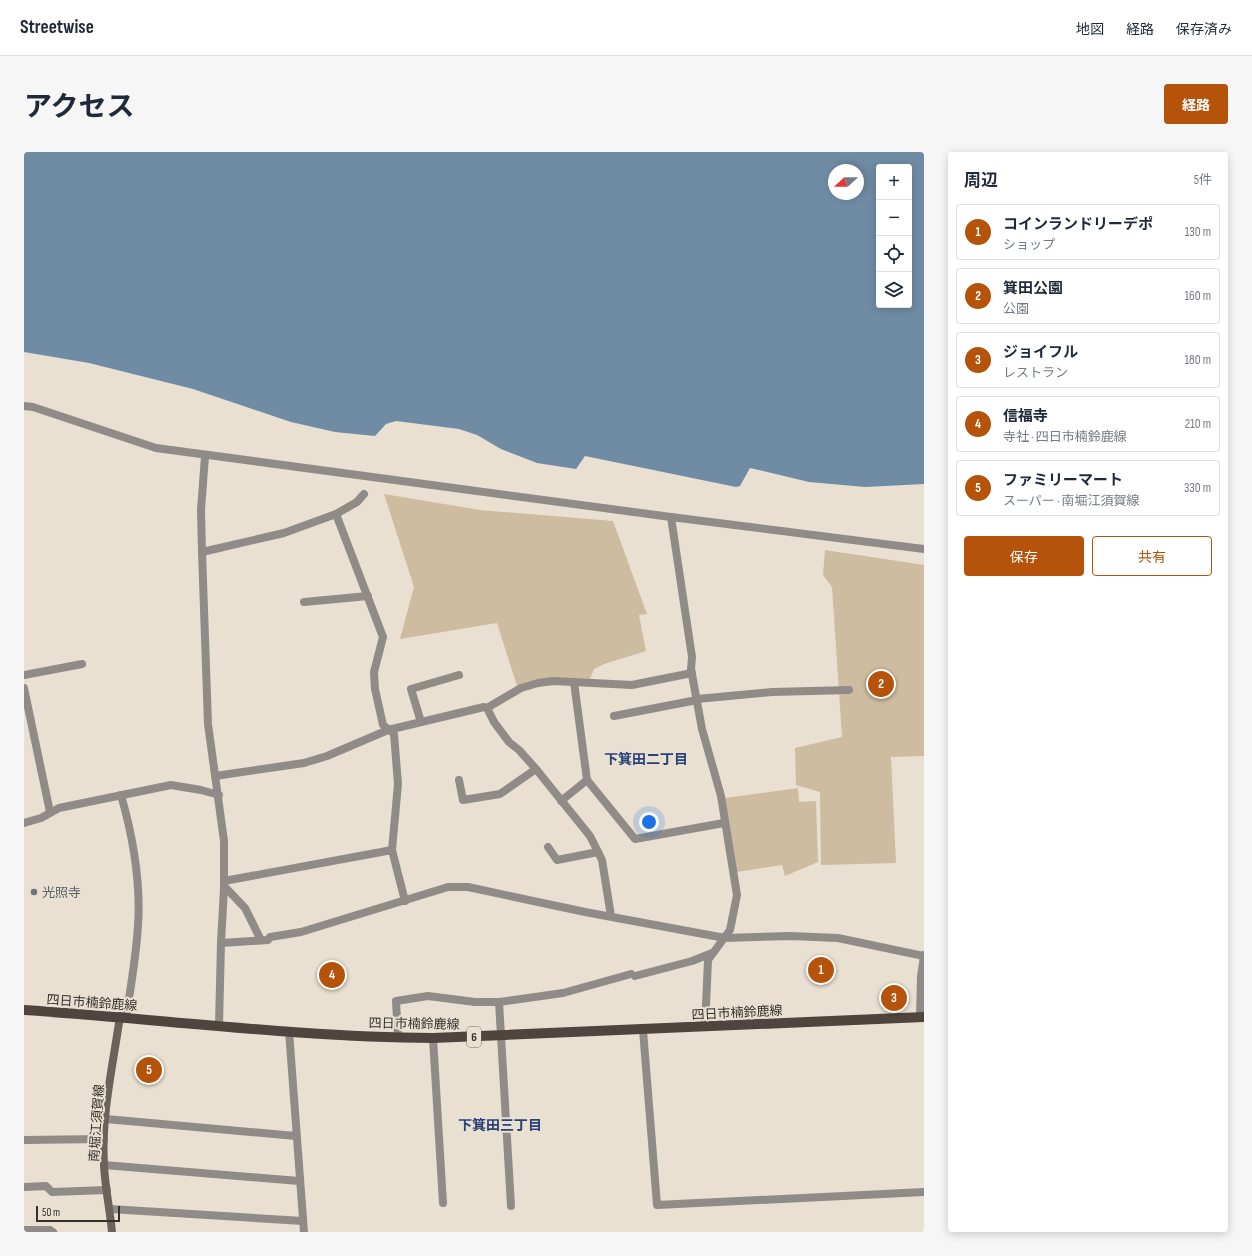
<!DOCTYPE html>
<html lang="ja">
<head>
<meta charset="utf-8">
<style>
	body { margin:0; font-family:"Sofia Sans Condensed","Noto Sans JP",sans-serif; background:#f6f6f7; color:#1f2937 }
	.controls { position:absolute; right:12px; top:12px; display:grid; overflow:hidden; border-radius:4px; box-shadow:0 2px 10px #0003 }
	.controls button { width:36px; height:36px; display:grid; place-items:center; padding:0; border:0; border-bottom:1px solid #e0e1e3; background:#fff; color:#1f2937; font:20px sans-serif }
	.compass { position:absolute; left:804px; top:12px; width:36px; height:36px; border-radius:50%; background:#fff; box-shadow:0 2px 10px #0003; rotate:249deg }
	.scale { position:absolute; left:12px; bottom:10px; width:84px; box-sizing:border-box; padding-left:4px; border:2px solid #34302b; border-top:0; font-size:11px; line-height:14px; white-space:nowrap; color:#34302b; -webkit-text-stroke:3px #e9e0d1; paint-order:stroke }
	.you { position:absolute; left:625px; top:670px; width:14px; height:14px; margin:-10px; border:3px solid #fff; border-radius:50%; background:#1a73e8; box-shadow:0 0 0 6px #1a73e833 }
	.badge { display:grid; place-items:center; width:26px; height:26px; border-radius:50%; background:#b45309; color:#fff; font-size:13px; font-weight:700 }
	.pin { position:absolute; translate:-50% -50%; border:2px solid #fff; box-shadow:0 1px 4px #0006 }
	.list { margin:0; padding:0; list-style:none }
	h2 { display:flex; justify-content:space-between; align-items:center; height:52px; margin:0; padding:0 16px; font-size:17px }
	h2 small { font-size:13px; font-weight:400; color:#747a83 }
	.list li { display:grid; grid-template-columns:26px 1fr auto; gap:12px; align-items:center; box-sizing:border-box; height:56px; margin:0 8px 8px; padding:0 8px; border:1px solid #e0e1e3; border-radius:4px }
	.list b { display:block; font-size:15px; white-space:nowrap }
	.list p { margin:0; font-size:13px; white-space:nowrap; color:#747a83 }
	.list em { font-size:13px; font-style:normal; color:#747a83 }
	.actions { display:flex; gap:8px; padding:12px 16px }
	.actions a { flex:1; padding:9px 0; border:1px solid #b45309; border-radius:4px; text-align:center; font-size:14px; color:#b45309 }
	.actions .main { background:#b45309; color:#fff }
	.icon { flex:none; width:22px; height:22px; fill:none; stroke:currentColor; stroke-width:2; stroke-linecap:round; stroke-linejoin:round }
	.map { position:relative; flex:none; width:900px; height:1080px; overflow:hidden; border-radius:4px }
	header { display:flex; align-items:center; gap:24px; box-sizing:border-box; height:56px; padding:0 20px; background:#fff; border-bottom:1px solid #e0e1e3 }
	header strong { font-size:19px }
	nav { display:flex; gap:22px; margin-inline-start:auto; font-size:14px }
	.intro { display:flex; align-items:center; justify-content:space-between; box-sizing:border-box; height:96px; padding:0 24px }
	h1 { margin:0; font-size:28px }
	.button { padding:10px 18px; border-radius:4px; background:#b45309; color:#fff; font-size:14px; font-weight:700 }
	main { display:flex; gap:24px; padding:0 24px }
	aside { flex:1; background:#fff; border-radius:4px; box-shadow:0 2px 10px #0003 }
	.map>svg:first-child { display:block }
	.green { fill:#cdbc9f }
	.water { fill:#708ca5; fill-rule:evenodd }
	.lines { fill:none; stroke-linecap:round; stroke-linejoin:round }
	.street { stroke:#918b87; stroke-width:8 }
	.secondary { stroke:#6b625c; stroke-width:8 }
	.primary { stroke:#50453e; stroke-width:10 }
	.worship-dot { fill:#6b7280; stroke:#e9e0d1; stroke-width:1.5 }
	.labels { text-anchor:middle; stroke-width:4; stroke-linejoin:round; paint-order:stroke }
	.shield { fill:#e9e0d1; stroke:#6a655d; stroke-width:1 }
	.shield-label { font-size:12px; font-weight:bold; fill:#34302b }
	.worship-label { font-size:13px; fill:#5b616d; stroke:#e9e0d1; text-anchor:start }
	.street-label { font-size:13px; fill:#34302b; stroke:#e9e0d1 }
	.neighbourhood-label { font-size:14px; font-weight:bold; fill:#284279; stroke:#e9e0d1 }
</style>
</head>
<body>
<header>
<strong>Streetwise</strong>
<nav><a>地図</a><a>経路</a><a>保存済み</a></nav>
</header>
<div class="intro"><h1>アクセス</h1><a class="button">経路</a></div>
<main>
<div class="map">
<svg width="900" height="1080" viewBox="0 0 900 1080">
	<rect width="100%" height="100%" fill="#e9e0d1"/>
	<g class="green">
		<polygon points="360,342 456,358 589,369 623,462 615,463 622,499 580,512 570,517 566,527 515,527 493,534 473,471 376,487 390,435"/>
		<polygon points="801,398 900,413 900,604 867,605 872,711 797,713 796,640 772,633 771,596 818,585 808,435 799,423"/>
		<polygon points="774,636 775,650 792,649 794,710 761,724 758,713 713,720 701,646"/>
	</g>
	<path class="water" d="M 0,0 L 900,0 L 900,332 L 841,335 L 785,330 L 726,316 L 716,334 L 712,335 L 561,304 L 552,317 L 513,311 L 477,297 L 453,283 L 435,277 L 372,269 L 362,272 L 351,284 L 311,280 L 267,270 L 169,237 L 65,211 L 0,200 ZM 855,15 L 885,15 L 885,153 L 855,153 ZM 810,18 L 834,18 L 834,42 L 810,42 Z"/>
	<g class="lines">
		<g class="street">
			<polyline points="0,254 9,255 132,296 647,365 900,397"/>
			<polyline points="181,304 177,358 178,400 184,572 200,689 200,736 197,791 195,873"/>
			<polyline points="312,362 333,350 340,342"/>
			<polyline points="647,365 668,505 667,517 678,577 697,644 713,743 706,778 684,808 681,875"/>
			<polyline points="178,400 260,381 312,362 359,485 350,520 351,537 359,573 370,582 374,632 368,698 381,749"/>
			<polyline points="280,450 344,444"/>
			<polyline points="0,523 58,512"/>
			<polyline points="550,530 563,628"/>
			<polyline points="0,536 26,660"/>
			<polyline points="673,547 748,540 825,538"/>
			<polyline points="463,556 470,570 485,590 495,598 512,617 566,684 578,708 587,764"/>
			<polyline points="590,564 673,548"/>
			<polyline points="397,570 387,537 435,523"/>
			<polyline points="191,624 280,611 303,604 364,578 460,555 463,556 497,536 514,531 529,529 608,533 668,521"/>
			<polyline points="435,628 439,648 476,642 512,617"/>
			<path d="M 97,643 C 109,685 117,730 114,774 C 112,804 107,835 102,865"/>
			<polyline points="537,649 563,628 611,687 700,671"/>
			<polyline points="0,671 17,666 35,656 147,633 177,638 195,643"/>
			<polyline points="524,695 533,708 574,700"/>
			<polyline points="200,729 368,698"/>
			<polyline points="200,734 221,756 237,788"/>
			<polyline points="197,791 244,788 246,785 277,780 424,735 444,735 561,760 701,786 766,784 814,786 900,804"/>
			<polyline points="611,824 668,809 688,801"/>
			<polyline points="475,850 487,1054"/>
			<polyline points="896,865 897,825 900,803"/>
			<polyline points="619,878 633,1053 900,1040"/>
			<polyline points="265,879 280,1080"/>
			<polyline points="374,886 372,849 404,844 451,850 475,850 539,841 607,822"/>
			<polyline points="409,886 419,1051"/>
			<polyline points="82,967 272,984"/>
			<polyline points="0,988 80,987"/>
			<polyline points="80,1013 275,1029"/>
			<polyline points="0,1035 22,1034 28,1040 83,1038"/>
			<polyline points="86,1057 279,1069"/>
			<polyline points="0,1078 26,1078 29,1080"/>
		</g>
		<path class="secondary" d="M 88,1080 C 86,1058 81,1035 80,1013 C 77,964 89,913 96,864"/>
		<path class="primary" d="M 0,858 C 136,867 273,885 409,886 L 900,865"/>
	</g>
	<circle class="worship-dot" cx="10" cy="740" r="4"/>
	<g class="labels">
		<rect class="shield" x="443" y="875" width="14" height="20" rx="3"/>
		<g class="shield-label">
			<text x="450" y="889">6</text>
		</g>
		<g class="worship-label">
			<text x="18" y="745">光照寺</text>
		</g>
		<g class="street-label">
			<text transform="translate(68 850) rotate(4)" y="5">四日市楠鈴鹿線</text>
			<text transform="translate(713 860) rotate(-3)" y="5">四日市楠鈴鹿線</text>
			<text transform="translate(390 871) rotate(1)" y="5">四日市楠鈴鹿線</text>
			<text transform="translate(72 971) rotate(-86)" y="5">南堀江須賀線</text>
		</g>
		<g class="neighbourhood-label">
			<text x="622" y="612">下箕田二丁目</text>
			<text x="476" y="978">下箕田三丁目</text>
		</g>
	</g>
</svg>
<div class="controls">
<button>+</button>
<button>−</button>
<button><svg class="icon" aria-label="locate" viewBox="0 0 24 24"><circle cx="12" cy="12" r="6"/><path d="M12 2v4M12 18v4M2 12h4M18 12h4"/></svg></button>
<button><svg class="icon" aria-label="layers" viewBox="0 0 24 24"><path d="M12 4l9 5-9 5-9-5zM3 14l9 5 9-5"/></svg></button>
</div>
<svg class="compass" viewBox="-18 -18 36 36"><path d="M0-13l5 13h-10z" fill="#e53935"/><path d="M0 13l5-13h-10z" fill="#747a83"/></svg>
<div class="scale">50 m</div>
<div class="you"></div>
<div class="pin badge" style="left:797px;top:818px">1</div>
<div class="pin badge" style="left:857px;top:532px">2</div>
<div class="pin badge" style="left:870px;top:846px">3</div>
<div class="pin badge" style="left:308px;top:823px">4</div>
<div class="pin badge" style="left:125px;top:918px">5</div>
</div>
<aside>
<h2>周辺<small>5件</small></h2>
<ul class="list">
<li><span class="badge">1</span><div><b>コインランドリーデポ</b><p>ショップ</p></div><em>130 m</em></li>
<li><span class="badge">2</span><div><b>箕田公園</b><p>公園</p></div><em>160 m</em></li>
<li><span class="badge">3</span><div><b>ジョイフル</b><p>レストラン</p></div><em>180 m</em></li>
<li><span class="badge">4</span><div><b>信福寺</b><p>寺社 · 四日市楠鈴鹿線</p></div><em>210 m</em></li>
<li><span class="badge">5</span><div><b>ファミリーマート</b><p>スーパー · 南堀江須賀線</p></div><em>330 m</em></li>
</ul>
<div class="actions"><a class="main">保存</a><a>共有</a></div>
</aside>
</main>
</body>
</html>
